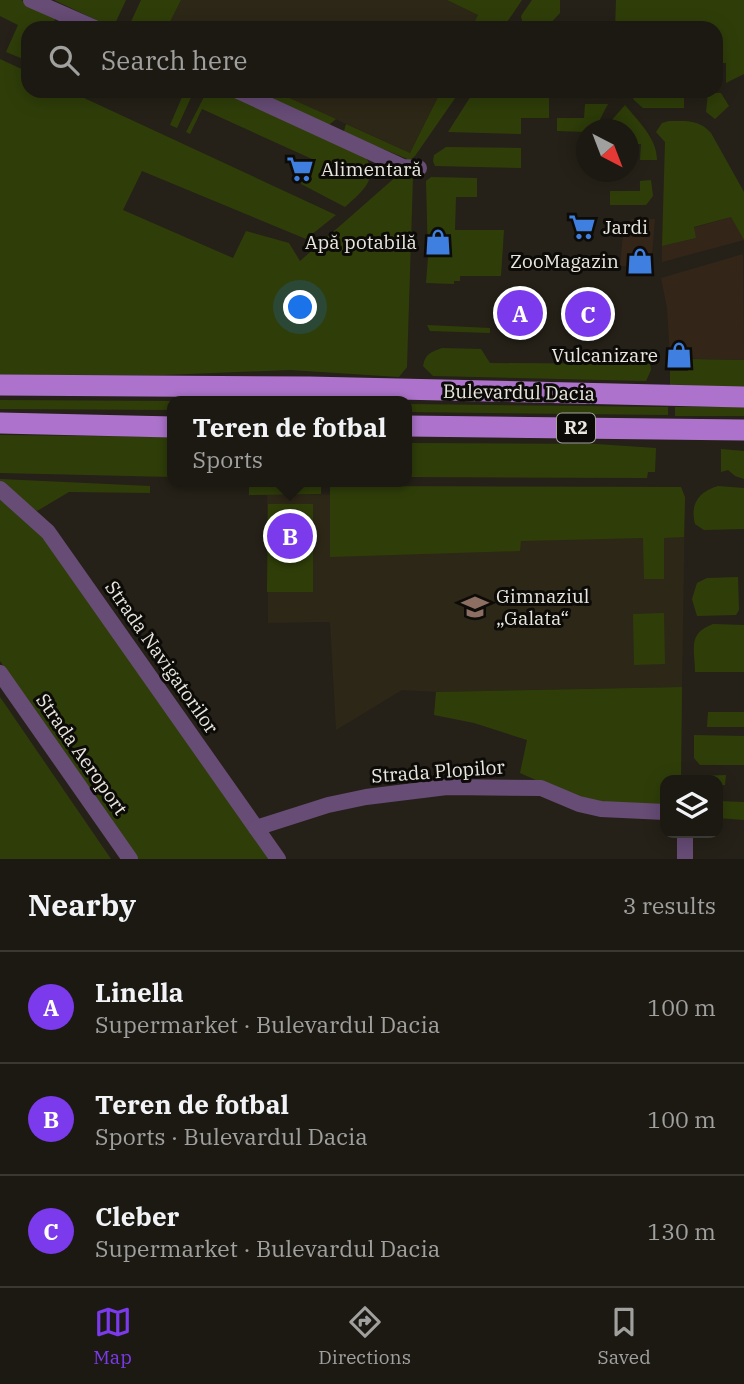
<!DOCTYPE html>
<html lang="en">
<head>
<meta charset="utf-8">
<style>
	body { margin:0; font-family:"IBM Plex Serif",serif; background:#292620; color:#f1f3f6 }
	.controls { position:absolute; right:21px; bottom:21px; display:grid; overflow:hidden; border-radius:14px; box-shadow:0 4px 18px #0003 }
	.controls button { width:63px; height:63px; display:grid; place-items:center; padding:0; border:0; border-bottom:2px solid #3a3832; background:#1c1912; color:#f1f3f6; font:35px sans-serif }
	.compass { position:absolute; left:576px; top:119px; width:63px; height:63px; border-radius:50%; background:#1c1912; box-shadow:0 4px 18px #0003; rotate:138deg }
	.you { position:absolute; left:301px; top:308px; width:24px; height:24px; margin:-18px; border:5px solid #fff; border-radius:50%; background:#1a73e8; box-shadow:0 0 0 10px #1a73e833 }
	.badge { display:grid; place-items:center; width:46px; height:46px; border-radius:50%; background:#7c3aed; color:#fff; font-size:23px; font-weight:700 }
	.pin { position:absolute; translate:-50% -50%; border:4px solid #fff; box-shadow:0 2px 7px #0006 }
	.popup { position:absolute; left:167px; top:396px; width:245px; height:91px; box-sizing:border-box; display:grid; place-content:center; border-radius:14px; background:#1c1912; filter:drop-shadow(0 2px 5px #0005); font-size:23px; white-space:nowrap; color:#a0a09f }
	.popup b { font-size:26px; color:#f1f3f6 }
	.popup::after { content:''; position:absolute; left:50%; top:100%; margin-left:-14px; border:14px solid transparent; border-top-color:#1c1912 }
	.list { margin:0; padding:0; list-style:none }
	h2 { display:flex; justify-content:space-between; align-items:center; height:91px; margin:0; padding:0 28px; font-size:30px }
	h2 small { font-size:23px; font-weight:400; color:#a0a09f }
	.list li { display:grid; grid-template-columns:46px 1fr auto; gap:21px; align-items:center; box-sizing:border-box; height:112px; padding:0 28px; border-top:2px solid #3a3832 }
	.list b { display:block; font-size:26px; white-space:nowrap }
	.list p { margin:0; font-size:23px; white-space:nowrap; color:#a0a09f }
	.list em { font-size:23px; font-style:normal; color:#a0a09f }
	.icon { flex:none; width:38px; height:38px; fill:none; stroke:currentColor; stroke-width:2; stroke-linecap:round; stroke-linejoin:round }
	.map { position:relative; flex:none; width:744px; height:859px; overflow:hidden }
	.search { position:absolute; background:#1c1912; box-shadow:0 4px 18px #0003; left:21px; right:21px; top:21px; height:77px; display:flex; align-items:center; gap:18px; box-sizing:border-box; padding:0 24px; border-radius:21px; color:#a0a09f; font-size:26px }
	.sheet { height:427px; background:#1c1912 }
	nav { display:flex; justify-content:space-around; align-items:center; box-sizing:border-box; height:98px; border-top:2px solid #3a3832; background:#1c1912; font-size:19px; color:#a0a09f }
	nav a { display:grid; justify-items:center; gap:4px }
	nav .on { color:#7c3aed }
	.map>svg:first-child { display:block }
	.commercial { fill:#332619 }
	.built { fill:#2d2717 }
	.green { fill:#2f3e09 }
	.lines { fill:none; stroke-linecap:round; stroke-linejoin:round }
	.minor { stroke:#674c76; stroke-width:16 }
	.major { stroke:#ad73cc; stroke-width:21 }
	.labels { text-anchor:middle; stroke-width:6; stroke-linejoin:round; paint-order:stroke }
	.shield { fill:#0d0b07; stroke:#a8a5a0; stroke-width:2 }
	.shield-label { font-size:18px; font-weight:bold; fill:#eae7e1 }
	.poi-label { font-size:19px; fill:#eae7e1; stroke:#0d0b07; text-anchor:start }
	.street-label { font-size:19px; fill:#eae7e1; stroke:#0d0b07 }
</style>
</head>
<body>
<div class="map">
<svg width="744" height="859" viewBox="0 0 744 859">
	<rect width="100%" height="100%" fill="#252118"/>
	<g class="commercial">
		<polygon points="731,217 744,240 662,262 662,246 696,238 693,228"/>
		<polygon points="632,219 655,219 651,266 620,266 624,224"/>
		<polygon points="743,254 744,360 670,358 667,308 661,278"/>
	</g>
	<g class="built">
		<polygon points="181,0 447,0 478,15 471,28 167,28"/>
		<polygon points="274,91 441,91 410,153"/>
		<polygon points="267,494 685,497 682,687 436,692 402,690 336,730 330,622 268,623"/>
	</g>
	<g class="green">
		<polygon points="0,0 21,0 56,17 51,28 28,28 28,61 6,52 18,25 0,16"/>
		<polygon points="54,0 126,0 113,28"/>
		<polygon points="141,0 181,0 167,28 128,28"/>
		<polygon points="447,0 522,0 503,28 471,28 478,15"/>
		<polygon points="532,0 560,0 560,13 547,27 523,26 521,16"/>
		<polygon points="616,0 744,0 744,74 726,83 726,63 716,63 716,28 615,28"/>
		<polygon points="0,59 28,72 28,91 69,91 336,215 306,239 142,171 123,210 233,258 246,231 289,243 300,261 399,174 413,177 407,367 399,377 290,370 164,375 0,375"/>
		<polygon points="168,91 194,91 177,128 170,125 182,97"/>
		<path d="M 207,91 L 223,91 L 364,155 C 381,177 362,192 345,207 L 301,184 L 312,159 L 202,109 L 190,134 L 186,132 Z"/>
		<polygon points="250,91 274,91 336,119 329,125"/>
		<polygon points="441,91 460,91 415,156 410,160 346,134 344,131 346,124 410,153"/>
		<polygon points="474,91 549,91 549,118 521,118 521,134 448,132"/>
		<polygon points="629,91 684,93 684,108 643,108 634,100"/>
		<polygon points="708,93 721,93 729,106 715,119 706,112"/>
		<polygon points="585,104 608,104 595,129 586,130 586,132 557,131 557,118 584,118"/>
		<path d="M 625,105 C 638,121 657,138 657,160 L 640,160 L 641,144 L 629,144 L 628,130 L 604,129 Z"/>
		<path d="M 669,121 C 685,121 699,119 711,133 L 744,192 L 744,240 L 731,217 L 694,227 L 696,238 L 662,246 L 665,142 L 656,132 L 662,123 Z"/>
		<polygon points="446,147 521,148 521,168 435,166 433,161 434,155"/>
		<polygon points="431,177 477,178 477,197 456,197 455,230 504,230 501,276 460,276 460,281 454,281 454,284 426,283 428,257 426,181"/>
		<polygon points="651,180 653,196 646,205 610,205 610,191 640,191 640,181"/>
		<polygon points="427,325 490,328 490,333 430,331"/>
		<path d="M 442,348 L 481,349 L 490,363 L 640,364 L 641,358 L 649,355 L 651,370 L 646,381 L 433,376 L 423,366 C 425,354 431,352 442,348 Z"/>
		<polygon points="689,359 744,360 744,388 670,385 670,371 688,371"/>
		<polygon points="0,400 173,401 173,410 0,409"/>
		<polygon points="407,404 668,407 668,415 407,412"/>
		<rect x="675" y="407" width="69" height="9"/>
		<polygon points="0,435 173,437 173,477 0,473"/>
		<polygon points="407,443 596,444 656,448 655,472 648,472 647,478 407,477"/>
		<polygon points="721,449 744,451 744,479 735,476 728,470 721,472"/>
		<polygon points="0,479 150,486 150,493 69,492 37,511 0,485"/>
		<polygon points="330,486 681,487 685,497 684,537 664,538 664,579 644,579 643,538 521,541 520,551 330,557"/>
		<path d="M 718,486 L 744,488 L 744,529 L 704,530 L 695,524 C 690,504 698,492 718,486 Z"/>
		<polygon points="249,487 321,487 321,494 249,495"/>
		<polygon points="0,496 50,542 270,859 137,859 0,661"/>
		<polygon points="268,504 313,504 313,592 267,592"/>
		<polygon points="738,577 739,610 736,615 697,616 692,599 697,583 707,578"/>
		<polygon points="664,613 665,664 634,665 633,614"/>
		<path d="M 713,624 L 744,625 L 744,672 L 695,672 C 695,648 687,634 713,624 Z"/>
		<polygon points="682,687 681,780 665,780 665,808 590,804 520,773 527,740 474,723 434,715 436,692"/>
		<polygon points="0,697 111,859 0,859"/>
		<polygon points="708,712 744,712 744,727 707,727"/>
		<polygon points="694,735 744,736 744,765 700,765 694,758"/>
		<polygon points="726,775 725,785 719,785 718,801 744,802 744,820 718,818 718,780 692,780 692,776"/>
	</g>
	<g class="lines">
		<g class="minor">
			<polyline points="31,0 95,28"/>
			<polyline points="238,91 403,167 419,168"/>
			<polyline points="0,489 48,532 278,859"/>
			<polyline points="0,673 130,859"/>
			<polyline points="256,828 328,805 366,797 447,787 541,788 579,804 601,809 665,812"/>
			<polyline points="685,833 685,859"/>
		</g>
		<g class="major">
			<polyline points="0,385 309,387 744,397"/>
			<polyline points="0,423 173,427"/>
			<polyline points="407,426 744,430"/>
		</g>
	</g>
	<defs>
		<g id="supermarket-bare" transform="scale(2.1)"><path d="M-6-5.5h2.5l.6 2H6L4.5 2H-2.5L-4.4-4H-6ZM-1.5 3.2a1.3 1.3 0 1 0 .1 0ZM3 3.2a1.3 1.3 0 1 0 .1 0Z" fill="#3f7fe0" stroke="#0d0b07" stroke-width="2.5" paint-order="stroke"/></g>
		<g id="shop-bare" transform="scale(2.1)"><path d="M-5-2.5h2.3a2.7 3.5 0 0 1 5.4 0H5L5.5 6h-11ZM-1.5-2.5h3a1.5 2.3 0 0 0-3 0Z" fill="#3f7fe0" stroke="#0d0b07" stroke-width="2.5" paint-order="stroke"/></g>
		<g id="school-bare" transform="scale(2.1)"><path d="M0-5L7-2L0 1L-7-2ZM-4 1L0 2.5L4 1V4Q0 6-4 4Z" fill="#8d6e63" stroke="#0d0b07" stroke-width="2.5" paint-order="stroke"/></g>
	</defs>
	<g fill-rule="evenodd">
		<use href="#supermarket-bare" x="300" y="169"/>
		<use href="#supermarket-bare" x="582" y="227"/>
		<use href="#shop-bare" x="438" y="242"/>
		<use href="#shop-bare" x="640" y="261"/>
		<use href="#shop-bare" x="679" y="355"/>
		<use href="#school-bare" x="475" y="607"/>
	</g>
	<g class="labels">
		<rect class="shield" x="557" y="413.5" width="38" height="29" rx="5"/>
		<g class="shield-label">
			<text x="576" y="434">R2</text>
		</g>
		<g class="poi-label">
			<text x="321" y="176">Alimentară</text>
			<text x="603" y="234">Jardi</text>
			<text x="417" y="249" text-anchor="end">Apă potabilă</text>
			<text x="619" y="268" text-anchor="end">ZooMagazin</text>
			<text x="658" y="362" text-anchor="end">Vulcanizare</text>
			<text x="496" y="603">Gimnaziul<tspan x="496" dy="22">„Galata“</tspan></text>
		</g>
		<g class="street-label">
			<text transform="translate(519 392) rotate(1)" y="7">Bulevardul Dacia</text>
			<text transform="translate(162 657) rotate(55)" y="7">Strada Navigatorilor</text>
			<text transform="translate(82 754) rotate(55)" y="7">Strada Aeroport</text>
			<text transform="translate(438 771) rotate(-4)" y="7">Strada Plopilor</text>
		</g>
	</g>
</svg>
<div class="controls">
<button><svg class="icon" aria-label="layers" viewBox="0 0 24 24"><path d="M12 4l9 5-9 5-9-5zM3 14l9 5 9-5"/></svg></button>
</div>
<svg class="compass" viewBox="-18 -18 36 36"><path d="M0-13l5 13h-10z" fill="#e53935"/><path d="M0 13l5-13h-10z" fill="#a0a09f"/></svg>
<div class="you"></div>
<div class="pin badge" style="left:520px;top:313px">A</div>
<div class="pin badge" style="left:290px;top:536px">B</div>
<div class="popup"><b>Teren de fotbal</b>Sports</div>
<div class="pin badge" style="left:588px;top:314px">C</div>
<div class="search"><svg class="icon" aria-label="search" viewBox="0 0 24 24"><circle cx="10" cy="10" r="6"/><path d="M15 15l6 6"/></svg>Search here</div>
</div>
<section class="sheet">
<h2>Nearby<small>3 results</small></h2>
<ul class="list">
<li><span class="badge">A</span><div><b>Linella</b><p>Supermarket · Bulevardul Dacia</p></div><em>100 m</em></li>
<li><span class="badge">B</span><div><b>Teren de fotbal</b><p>Sports · Bulevardul Dacia</p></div><em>100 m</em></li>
<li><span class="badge">C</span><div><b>Cleber</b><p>Supermarket · Bulevardul Dacia</p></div><em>130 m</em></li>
</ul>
</section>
<nav>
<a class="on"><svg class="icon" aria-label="map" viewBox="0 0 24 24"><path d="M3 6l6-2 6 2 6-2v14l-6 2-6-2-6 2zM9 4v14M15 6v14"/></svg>Map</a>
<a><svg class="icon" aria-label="directions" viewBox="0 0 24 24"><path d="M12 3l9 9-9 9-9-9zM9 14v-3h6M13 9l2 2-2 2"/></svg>Directions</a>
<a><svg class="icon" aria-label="saved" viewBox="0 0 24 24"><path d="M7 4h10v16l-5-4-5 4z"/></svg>Saved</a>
</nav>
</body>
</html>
